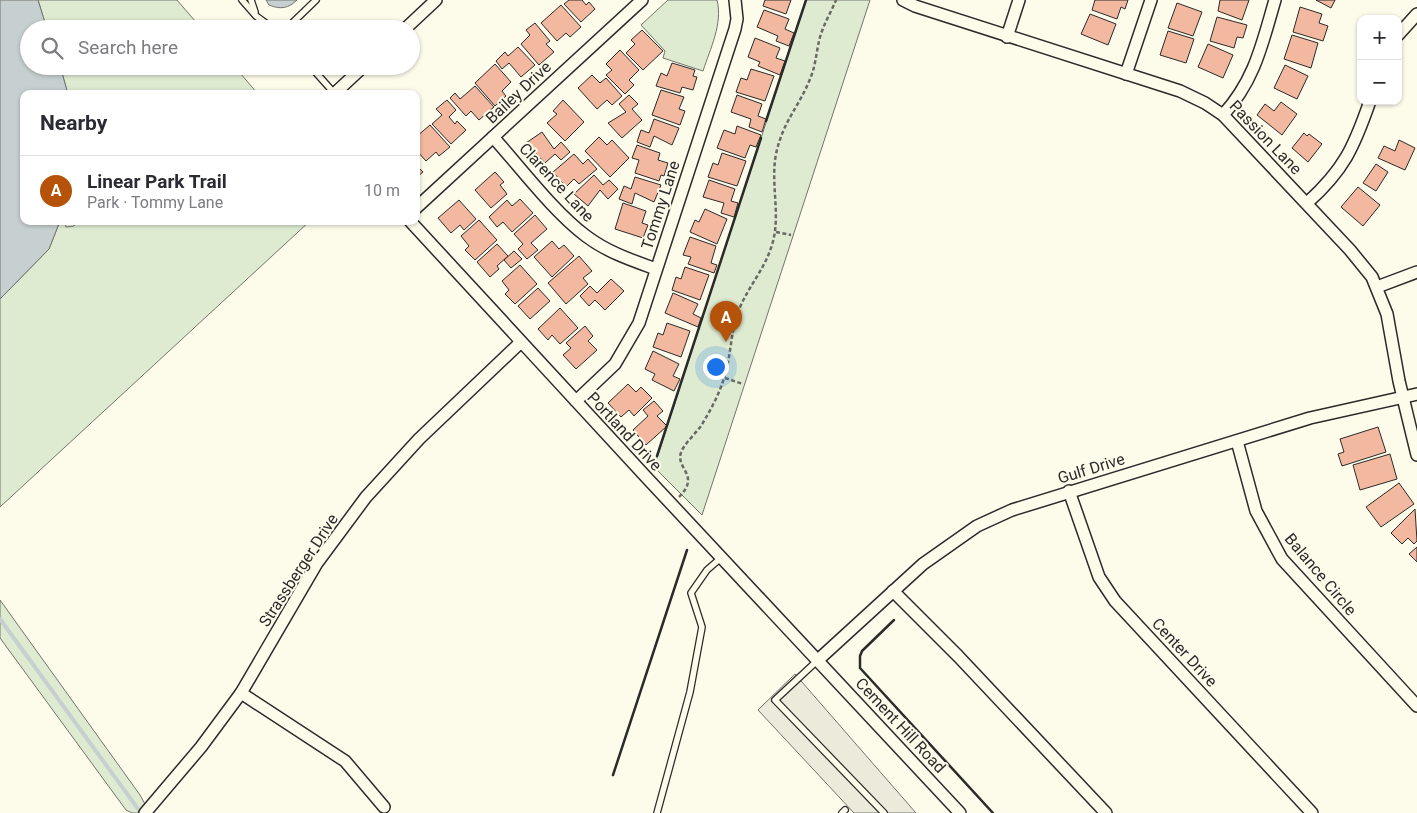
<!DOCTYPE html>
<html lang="en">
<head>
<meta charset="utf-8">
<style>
	body { margin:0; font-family:Roboto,sans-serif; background:#f7f7f7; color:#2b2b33 }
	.controls { position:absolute; right:15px; top:15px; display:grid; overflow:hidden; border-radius:10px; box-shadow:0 1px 4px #0004 }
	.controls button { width:45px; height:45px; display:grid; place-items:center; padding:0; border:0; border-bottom:1px solid #e1e1e2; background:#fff; color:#2b2b33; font:25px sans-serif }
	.you { position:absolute; left:715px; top:366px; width:18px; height:18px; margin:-12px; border:4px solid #fff; border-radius:50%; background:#1a73e8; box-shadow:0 0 0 8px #1a73e833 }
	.badge { display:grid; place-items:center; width:32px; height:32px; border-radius:50%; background:#b45309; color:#fff; font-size:16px; font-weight:700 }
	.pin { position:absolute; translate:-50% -41px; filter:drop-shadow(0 1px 2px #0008) }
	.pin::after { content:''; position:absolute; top:26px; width:18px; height:15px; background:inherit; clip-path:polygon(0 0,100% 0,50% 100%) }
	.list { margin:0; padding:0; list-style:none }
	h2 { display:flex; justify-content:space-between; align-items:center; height:65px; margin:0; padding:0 20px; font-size:21px }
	h2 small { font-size:16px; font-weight:400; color:#7c7c81 }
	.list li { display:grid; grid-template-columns:32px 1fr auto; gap:15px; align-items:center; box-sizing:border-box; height:70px; padding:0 20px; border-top:1px solid #e1e1e2 }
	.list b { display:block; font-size:19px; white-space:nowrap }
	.list p { margin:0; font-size:16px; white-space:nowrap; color:#7c7c81 }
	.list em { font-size:16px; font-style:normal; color:#7c7c81 }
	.icon { flex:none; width:28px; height:28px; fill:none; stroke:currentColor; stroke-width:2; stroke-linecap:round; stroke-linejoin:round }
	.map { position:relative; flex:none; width:1417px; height:813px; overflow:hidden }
	.search { position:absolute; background:#fff; box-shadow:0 1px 4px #0004; left:20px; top:20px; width:400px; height:55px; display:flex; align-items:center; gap:12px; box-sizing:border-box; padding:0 18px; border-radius:28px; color:#7c7c81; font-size:19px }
	.panel { position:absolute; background:#fff; box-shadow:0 1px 4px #0004; left:20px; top:90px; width:400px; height:135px; border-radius:10px }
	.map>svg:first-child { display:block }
	.green { fill:#deebd1; stroke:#74746e }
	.parking { fill:#eceadb; stroke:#74746e }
	.water { fill:#c7d0d0; stroke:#74746e }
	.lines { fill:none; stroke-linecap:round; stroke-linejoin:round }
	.stream { stroke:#c7d0d0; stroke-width:4 }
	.building { fill:#f2b8a0; stroke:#2b2b2b }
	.service-casing { stroke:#2b2b2b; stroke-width:8 }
	.minor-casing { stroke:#2b2b2b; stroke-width:14 }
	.path { stroke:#6a6964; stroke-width:2.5; stroke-dasharray:4 2.5; stroke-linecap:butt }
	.service { stroke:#fdfbea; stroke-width:5.5 }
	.minor { stroke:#fdfbea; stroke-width:11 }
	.wall { stroke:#2b2b2b; stroke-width:2.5 }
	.labels { text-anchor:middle; stroke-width:4; stroke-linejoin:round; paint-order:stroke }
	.street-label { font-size:16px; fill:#2b2b2b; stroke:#fdfbea }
</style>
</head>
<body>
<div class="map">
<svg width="1417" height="813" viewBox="0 0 1417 813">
	<rect width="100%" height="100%" fill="#fdfbea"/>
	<g class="green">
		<polygon points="38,0 177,0 202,29 47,29"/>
		<path d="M 668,0 L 717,0 C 723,24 710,49 703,71 L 663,58 L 665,51 L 641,25 Z"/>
		<polygon points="806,0 870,0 702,515 654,467"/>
		<polygon points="60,66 234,66 258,94 68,94"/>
		<polygon points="60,221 65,221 66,227 74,226 76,221 310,221 0,507 0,299 49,249"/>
		<polygon points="0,600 140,795 150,813 132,813 126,810 0,638"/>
	</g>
	<polygon class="parking" points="795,674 916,813 854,813 758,710"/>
	<g class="water">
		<polygon points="0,0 38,0 47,29 29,29 29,66 60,66 68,94 24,94 24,221 60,221 49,249 0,299"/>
		<path d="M 266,0 L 297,0 C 289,8 281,10 269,5 Z"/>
	</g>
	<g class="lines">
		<polyline class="stream" points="0,619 141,813"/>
	</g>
	<g class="building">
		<polygon points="569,0 582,0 586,5 589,2 595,9 581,22 564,4"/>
		<polygon points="765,0 791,0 786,14 763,6"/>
		<polygon points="1095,0 1128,0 1125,9 1121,7 1117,19 1092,10"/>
		<polygon points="1220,0 1249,0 1242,20 1218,11"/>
		<polygon points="1316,0 1335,0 1331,8"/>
		<polygon points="1177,3 1202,12 1193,36 1168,28"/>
		<polygon points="561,5 581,27 570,37 566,33 557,41 541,23"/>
		<polygon points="1300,7 1322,14 1319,23 1328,26 1323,41 1293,32"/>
		<polygon points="764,10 789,19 785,29 794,33 789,46 776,41 778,36 757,27"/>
		<polygon points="1090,14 1116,24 1108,45 1081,34"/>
		<polygon points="1217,17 1247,25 1243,38 1237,37 1234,48 1210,41"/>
		<polygon points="535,23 550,41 546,44 554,52 539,65 521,44 530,35 526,30"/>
		<polygon points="642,30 663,51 643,70 626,53 635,44 631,40"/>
		<polygon points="1168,31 1194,39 1186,63 1160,55"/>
		<polygon points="1292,35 1318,43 1311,68 1284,59"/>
		<polygon points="755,38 780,48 776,58 785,61 780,75 758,66 760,62 748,57"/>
		<polygon points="1208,44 1233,55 1223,78 1198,67"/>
		<polygon points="518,47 535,65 521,77 509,63 502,69 496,61 505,52 508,56"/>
		<polygon points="620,50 639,70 629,80 634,85 625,94 606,75 612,70 606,64"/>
		<polygon points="672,63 695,70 693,76 697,77 693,90 682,87 680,93 656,86 661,73 667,76"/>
		<polygon points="495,64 511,82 502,91 506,96 495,106 475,83"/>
		<polygon points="1285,65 1308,76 1297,99 1274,88"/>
		<polygon points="751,69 774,76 765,101 736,92 741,78 747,80"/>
		<polygon points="592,75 600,83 606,78 622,96 612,105 607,100 597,109 578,88"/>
		<polygon points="475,86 494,107 479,120 471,111 466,116 450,98 455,93 460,99"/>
		<polygon points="661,90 684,97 679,109 685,111 680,125 652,115"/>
		<polygon points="629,95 638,104 632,109 642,120 622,138 608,123 626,112 619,104"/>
		<polygon points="737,95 762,104 758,116 766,119 762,132 749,127 751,119 731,112"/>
		<polygon points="447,100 456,110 449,117 455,124 457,121 466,130 451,144 432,124 442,115 436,109"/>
		<polygon points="563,100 584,122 565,141 547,123 557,114 553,111"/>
		<polygon points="1281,102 1297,114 1282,135 1257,115 1265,104 1274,111"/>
		<polygon points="654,119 679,128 672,145 654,136 650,147 637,142 641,130 649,133"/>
		<polygon points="430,125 450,147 439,156 436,152 426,161 416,150 416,137"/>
		<polygon points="737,126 761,135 756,147 750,145 745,158 717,148 724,130 735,134"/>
		<polygon points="542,132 554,149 561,142 570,152 561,160 555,154 545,163 526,143"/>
		<polygon points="1304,133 1307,136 1309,134 1322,144 1308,162 1292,148"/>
		<polygon points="599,137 607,145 612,140 629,158 610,177 585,151"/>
		<polygon points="1399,140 1415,148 1405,170 1378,158 1384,146 1395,151"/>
		<polygon points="637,145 660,153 658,160 668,163 664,176 661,175 659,181 635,173 639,160 632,158"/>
		<polygon points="722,153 746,161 737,186 708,177 713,163 718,165"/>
		<polygon points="574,154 583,164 588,159 597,169 579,184 574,179 566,187 553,172"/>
		<polygon points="1376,164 1388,172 1376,191 1363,183"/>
		<polygon points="416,165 423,172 416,178"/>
		<polygon points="495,172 504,182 500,185 507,194 491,208 475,190"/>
		<polygon points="594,175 603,185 609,180 618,189 608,199 600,190 588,206 574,194"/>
		<polygon points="635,177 661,185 654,202 635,193 632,204 619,199 624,186 631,189"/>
		<polygon points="709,180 735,189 731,201 738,203 734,217 721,213 724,203 703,197"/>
		<polygon points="1358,187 1380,205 1363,226 1341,207"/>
		<polygon points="520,199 533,213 512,232 503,222 497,227 489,217 507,200 512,206"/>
		<polygon points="459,200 476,219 464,230 460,225 451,233 438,218"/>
		<polygon points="623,203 646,211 642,223 648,225 643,238 615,229"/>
		<polygon points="705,209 727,219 717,244 690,232 695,220 699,222"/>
		<polygon points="535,215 547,229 531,243 538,250 527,259 518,249 523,244 514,234"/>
		<polygon points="479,220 497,240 475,260 465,250 469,246 461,236"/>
		<polygon points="690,237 716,246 711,263 717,265 714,273 688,264 691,257 683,255"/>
		<polygon points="552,241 559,249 564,245 574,256 552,277 534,257"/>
		<polygon points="497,244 508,256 497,266 499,269 490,277 477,262"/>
		<polygon points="514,251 522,259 511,268 504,260"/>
		<polygon points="579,256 592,271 583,278 588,284 566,304 548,283"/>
		<polygon points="520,265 537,284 515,304 505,294 509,290 502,281"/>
		<polygon points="685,267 709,275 700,300 672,290 676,277 681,279"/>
		<polygon points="611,279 624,291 605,310 595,300 589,306 580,296 590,286 597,293"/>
		<polygon points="538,288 550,301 530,319 518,306"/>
		<polygon points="673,293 698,304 693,314 701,318 698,327 665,313"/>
		<polygon points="560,308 578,328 560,344 552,335 548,340 538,329"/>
		<polygon points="667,323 690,331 681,357 653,347 658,333 663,335"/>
		<polygon points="585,326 593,336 588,341 597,350 576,369 563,355 571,348 566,343"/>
		<polygon points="653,351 679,364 673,376 680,379 674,391 652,380 655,374 645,369"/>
		<polygon points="628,384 636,392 641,387 652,398 634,416 629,410 621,417 608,403"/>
		<polygon points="654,401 663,411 657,416 667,426 646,445 633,430 648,416 643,410"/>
		<polygon points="1378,427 1386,452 1342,466 1338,454 1344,452 1340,439"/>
		<polygon points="1390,454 1397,479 1360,490 1353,465"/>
		<polygon points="1399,483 1414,504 1381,527 1366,507"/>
		<polygon points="1415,509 1417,541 1414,544 1408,538 1402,544 1391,533"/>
		<polygon points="1417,547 1417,562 1409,554"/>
	</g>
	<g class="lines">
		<g class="service-casing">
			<g id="service">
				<polyline points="242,0 256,16 274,29"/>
				<polyline points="251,0 255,12"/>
				<polyline points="286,29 316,0"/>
				<polyline points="310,66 335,94"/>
				<polyline points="818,660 775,700 884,813"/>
				<polyline points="657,813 690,692 702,627 691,593 707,570 722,557"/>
				<polyline points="842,813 845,810"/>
			</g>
		</g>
		<g class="minor-casing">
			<g id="minor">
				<polyline points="903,0 915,6 1180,91 1205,103 1223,115 1350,250 1372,277 1387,314 1399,381 1417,455"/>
				<polyline points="405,29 436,0"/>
				<polyline points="1398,35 1417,14"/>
				<polyline points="1007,37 1019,0"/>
				<polyline points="1126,74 1151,0"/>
				<polyline points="334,94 364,66"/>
				<path d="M 1223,115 C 1255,80 1262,44 1275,0"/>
				<path d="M 493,137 C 521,168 553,211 586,236 C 607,252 631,260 656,269"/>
				<path d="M 1307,203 C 1344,170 1354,147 1370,101"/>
				<polyline points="416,208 642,0"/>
				<polyline points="410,221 647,478 960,813"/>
				<polyline points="1377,287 1417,272"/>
				<polyline points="576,401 615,364 639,323 735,29 737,19 735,0"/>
				<polyline points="1237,441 1256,511 1282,559 1417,706"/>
				<polyline points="1069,491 1099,577 1115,601 1312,813"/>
				<polyline points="893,591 958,656 1106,813"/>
				<polyline points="818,660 923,564 977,526 1012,510 1310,418 1417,394"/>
				<polyline points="241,693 345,761 384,807"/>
				<polyline points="145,813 201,747 241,693 317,563 366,497 419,439 521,342"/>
			</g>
		</g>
		<g class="path">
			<polyline points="776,232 791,235"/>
			<polyline points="725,378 743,384"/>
			<path d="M 679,497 C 702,474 673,469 682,450 C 687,441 695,434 701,426 C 710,411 719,395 724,378 C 732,354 730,328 741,305 C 750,285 764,269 771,248 C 782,217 770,186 776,154 C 783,121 799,107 810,79 C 817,63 816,47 822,31 C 826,20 832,10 836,0"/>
		</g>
		<use href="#service" class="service"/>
		<use href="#minor" class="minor"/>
		<g class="wall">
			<polyline points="766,121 806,0"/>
			<polyline points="657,456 761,138"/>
			<polyline points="894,620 862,651 860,656 860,668 993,813"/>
			<polyline points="613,775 687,550"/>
		</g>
	</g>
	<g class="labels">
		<g class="street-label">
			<text transform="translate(518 92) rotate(-43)" y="6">Bailey Drive</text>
			<text transform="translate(1266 137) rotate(46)" y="6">Passion Lane</text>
			<text transform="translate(557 182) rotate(47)" y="6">Clarence Lane</text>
			<text transform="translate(660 205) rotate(-72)" y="6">Tommy Lane</text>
			<text transform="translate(625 431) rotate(47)" y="6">Portland Drive</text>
			<text transform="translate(1091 468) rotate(-17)" y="6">Gulf Drive</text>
			<text transform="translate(298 570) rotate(-57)" y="6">Strassberger Drive</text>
			<text transform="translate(1321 574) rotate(50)" y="6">Balance Circle</text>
			<text transform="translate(1185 652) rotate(47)" y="6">Center Drive</text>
			<text transform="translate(901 725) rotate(47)" y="6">Cement Hill Road</text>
		</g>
	</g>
</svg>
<div class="controls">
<button>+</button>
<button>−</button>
</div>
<div class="you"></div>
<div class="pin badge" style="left:726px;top:342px">A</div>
<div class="search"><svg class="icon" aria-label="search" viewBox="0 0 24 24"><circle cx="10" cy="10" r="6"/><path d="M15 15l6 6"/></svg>Search here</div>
<section class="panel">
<h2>Nearby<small></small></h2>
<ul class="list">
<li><span class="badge">A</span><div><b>Linear Park Trail</b><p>Park · Tommy Lane</p></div><em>10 m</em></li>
</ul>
</section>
</div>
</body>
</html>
